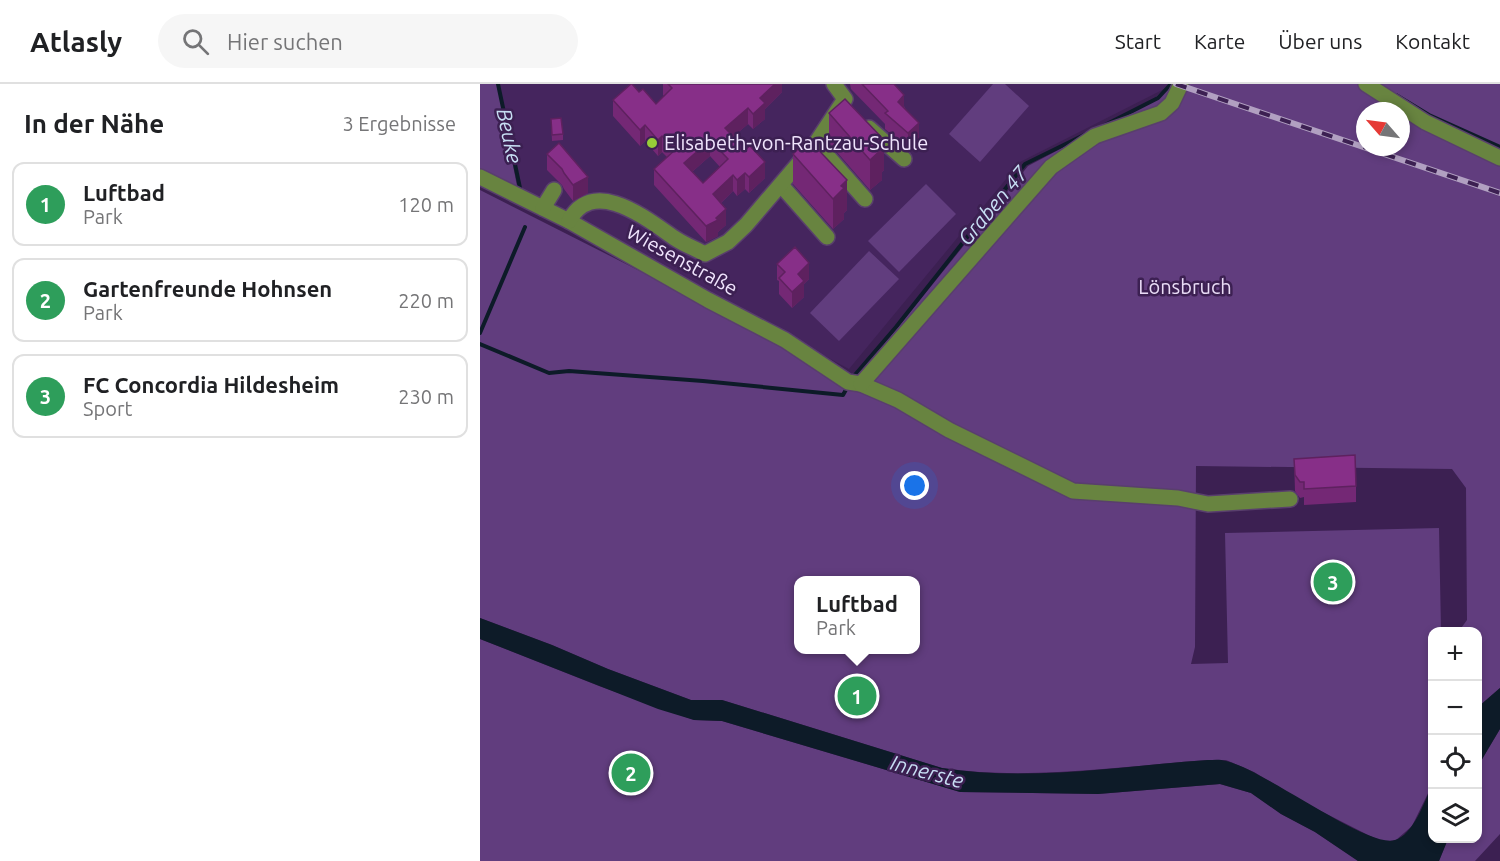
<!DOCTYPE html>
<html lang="de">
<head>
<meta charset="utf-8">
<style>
	body { margin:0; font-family:Ubuntu,sans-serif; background:#f6f6f6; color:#202124 }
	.controls { position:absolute; right:18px; bottom:18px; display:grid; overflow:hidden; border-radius:12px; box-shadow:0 3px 9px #0003 }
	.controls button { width:54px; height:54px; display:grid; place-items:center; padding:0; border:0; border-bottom:2px solid #e0e0e0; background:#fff; color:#202124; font:30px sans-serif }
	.compass { position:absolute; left:876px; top:18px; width:54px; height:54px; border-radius:50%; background:#fff; box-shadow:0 3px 9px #0003; rotate:298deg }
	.you { position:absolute; left:435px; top:402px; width:21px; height:21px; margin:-15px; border:4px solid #fff; border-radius:50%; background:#1a73e8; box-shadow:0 0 0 9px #1a73e833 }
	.badge { display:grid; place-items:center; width:39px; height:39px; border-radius:50%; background:#0f766e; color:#fff; font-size:20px; font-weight:700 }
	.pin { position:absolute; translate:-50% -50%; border:3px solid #fff; box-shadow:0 2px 6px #0006 }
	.popup { position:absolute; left:314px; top:492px; width:126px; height:78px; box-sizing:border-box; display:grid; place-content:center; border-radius:12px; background:#fff; filter:drop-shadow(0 2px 4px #0005); font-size:20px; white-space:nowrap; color:#757577 }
	.popup b { font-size:22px; color:#202124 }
	.popup::after { content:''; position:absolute; left:50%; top:100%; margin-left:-12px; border:12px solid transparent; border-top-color:#fff }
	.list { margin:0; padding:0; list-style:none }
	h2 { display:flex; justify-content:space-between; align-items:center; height:78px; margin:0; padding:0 24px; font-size:26px }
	h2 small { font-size:20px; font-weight:400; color:#757577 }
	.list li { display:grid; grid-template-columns:39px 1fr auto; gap:18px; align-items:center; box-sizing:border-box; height:84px; margin:0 12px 12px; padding:0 12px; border:2px solid #e0e0e0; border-radius:12px }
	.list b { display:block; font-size:22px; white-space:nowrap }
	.list p { margin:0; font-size:20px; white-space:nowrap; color:#757577 }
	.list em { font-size:20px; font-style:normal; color:#757577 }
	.icon { flex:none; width:33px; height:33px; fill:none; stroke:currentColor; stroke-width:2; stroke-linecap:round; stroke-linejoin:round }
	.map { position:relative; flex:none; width:1020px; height:777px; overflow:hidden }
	header { display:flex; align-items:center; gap:36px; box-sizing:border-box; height:84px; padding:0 30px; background:#fff; border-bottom:2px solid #e0e0e0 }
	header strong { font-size:28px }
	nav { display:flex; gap:33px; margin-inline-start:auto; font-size:21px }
	.search { width:420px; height:54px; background:#f6f6f6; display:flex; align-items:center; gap:15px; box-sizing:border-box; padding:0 21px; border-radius:33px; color:#757577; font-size:22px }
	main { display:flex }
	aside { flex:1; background:#fff }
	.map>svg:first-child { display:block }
	.built { fill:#45255e }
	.green { fill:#613d7e; fill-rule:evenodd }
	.water { fill:#0d1b28 }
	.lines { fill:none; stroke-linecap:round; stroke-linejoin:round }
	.stream { stroke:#0d1b28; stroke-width:4 }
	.minor-casing { stroke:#593f6d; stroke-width:18 }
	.minor { stroke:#688440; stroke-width:15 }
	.rail-casing { stroke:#b1a0c1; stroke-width:6 }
	.rail { stroke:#3c2052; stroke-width:4; stroke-dasharray:11; stroke-linecap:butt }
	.wall { fill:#742875; fill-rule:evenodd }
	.shaded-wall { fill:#5e215f }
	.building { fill:#872f88; stroke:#5e215f; stroke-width:1.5; fill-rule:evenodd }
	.poi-dot { fill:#97cc38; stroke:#3c2052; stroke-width:2 }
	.labels { text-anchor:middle; stroke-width:5; stroke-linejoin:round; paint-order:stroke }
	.poi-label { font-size:20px; fill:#f0e4fd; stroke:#3c2052; text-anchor:start }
	.street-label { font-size:20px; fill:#f0e4fd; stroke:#3c2052 }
	.park-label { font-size:20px; fill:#e9dcf6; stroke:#3c2052 }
	.water-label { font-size:21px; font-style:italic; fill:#c7def3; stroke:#3c2052 }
</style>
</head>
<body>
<header>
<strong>Atlasly</strong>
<div class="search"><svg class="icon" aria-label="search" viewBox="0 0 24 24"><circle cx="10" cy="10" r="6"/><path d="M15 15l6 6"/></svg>Hier suchen</div>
<nav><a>Start</a><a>Karte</a><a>Über uns</a><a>Kontakt</a></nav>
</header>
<main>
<aside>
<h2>In der Nähe<small>3 Ergebnisse</small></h2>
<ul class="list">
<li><span class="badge" style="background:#2e9e5b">1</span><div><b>Luftbad</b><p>Park</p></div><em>120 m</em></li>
<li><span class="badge" style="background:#2e9e5b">2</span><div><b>Gartenfreunde Hohnsen</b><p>Park</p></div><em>220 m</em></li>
<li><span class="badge" style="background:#2e9e5b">3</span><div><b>FC Concordia Hildesheim</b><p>Sport</p></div><em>230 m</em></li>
</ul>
</aside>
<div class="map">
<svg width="1020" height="777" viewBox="0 0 1020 777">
	<rect width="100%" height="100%" fill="#3c2052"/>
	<polygon class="built" points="17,0 756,0 885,63 921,63 1020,89 843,62 686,4 540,78 369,285 38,107"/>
	<g class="green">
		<polygon points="0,0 17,0 38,107 0,89"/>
		<polygon points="513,0 525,0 549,22 500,78 469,50"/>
		<path d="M 690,0 L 1020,0 L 1020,604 L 998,623 L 998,548 L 979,547 L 987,536 L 986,404 L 972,385 L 716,382 L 715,563 L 711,580 L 748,579 L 745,449 L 959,444 L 961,547 L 952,548 L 952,701 L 932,742 L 916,756 L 905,758 L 890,752 L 829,721 L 774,688 L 746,676 L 728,676 C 642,682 547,697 462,684 L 242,616 L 211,616 L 128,585 L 72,561 L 0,534 L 0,106 L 292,254 L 369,304 L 548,82 L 673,16 ZM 885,27 L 921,27 L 921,63 L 885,63 ZM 318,496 L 436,496 L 436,566 L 318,566 Z"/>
		<polygon points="446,100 476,130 419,188 388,157"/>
		<polygon points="389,167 419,195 359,257 330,229"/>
		<polygon points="0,555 119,602 214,636 242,637 480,708 618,710 740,700 771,709 801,730 835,748 878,777 0,777"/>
		<polygon points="1020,645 1020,750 995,777 959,777 968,755 998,754 998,682"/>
	</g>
	<g class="water">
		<path d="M 0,534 L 72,561 L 128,585 L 211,616 L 242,616 L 462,684 C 549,698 641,682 728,676 C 733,676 740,675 746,677 C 783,685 888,765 915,756 C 933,751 945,717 952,701 L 952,754 L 968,755 L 959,777 L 878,777 L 835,748 L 801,730 L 771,709 L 740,700 L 618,710 L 480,708 L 242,637 L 214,636 L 178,625 L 0,555 Z"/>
		<polygon points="1020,604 1020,645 998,682 998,623"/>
	</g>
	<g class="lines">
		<g class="stream">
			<polyline points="18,0 40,104"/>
			<polyline points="916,11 949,31 1020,63"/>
			<polyline points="621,43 678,14 691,0"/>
			<polyline points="0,249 45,143"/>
			<polyline points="0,260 69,289 89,287 223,297 363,311 368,302"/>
			<polyline points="374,292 416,243 545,80 606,50"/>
		</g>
		<g class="minor-casing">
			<g id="minor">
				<polyline points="886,0 945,38 1020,74"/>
				<polyline points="389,44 424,75"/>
				<polyline points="336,59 385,115"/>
				<polyline points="0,93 89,137 228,216 305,256 368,298 381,300 418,316 469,346 593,407 698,414 728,420 810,415"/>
				<polyline points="301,101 347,153"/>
				<polyline points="63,124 74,106"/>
				<path d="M 89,137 C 114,91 168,136 196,155 C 205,161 216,165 225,170 L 248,158 L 266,141 L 336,59 L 365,15 L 354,0"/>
				<polyline points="381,300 571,83 615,52 681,29 692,19 701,0"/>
			</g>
		</g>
		<use href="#minor" class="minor"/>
		<g class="rail-casing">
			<polyline id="rail" points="696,0 1020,109"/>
		</g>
		<use href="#rail" class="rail"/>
	</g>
	<g class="wall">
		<path d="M 183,0 L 302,0 L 302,8 L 285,25 L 285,35 L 273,45 L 268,40 L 254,52 L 285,94 L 269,109 L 265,105 L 257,112 L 253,107 L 241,119 L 246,141 L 238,148 L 238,152 L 226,158 L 174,101 L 174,85 L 187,73 L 182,68 L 178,72 L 165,57 L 160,62 L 133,32 L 133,16 L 176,20 L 184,12 L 183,11 ZM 230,72 L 240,83 L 223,99 L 212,88 Z"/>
		<polygon points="370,0 414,0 439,55 428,65 405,45 405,40 371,5"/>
		<polygon points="349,29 404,86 402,88 402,96 390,106 349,59"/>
		<polygon points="71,35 83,50 83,56 72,57"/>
		<polygon points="67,70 108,109 93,117 84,105 82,101 67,86"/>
		<polygon points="313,70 367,126 364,129 364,135 353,145 313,100"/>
		<polygon points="297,180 329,195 324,200 324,213 312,224 299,210 299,197 297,196"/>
		<polygon points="814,375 876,402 876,418 824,421 824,413 820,414 815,407"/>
	</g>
	<g class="shaded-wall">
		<polygon points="295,0 302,0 302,8 285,25 285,35 273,45 273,30 280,14"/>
		<polygon points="424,11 424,27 418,18"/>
		<polygon points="268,24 268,40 245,60 245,44"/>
		<polygon points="439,39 439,55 428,65 428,49"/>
		<polygon points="165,41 165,57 160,62 160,46"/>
		<polygon points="182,52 182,68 178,72 178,56"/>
		<polygon points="230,56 230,72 204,95 204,79"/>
		<polygon points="404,56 404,86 402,88 402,96 390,106 390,76 398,61"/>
		<polygon points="285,78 285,94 269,109 269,93"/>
		<polygon points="265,89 265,105 257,112 257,96"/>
		<polygon points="253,91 253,107 233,126 233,110"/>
		<polygon points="108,93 108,109 93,117 93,101"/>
		<polygon points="367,96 367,126 364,129 364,135 353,145 353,115 361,102"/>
		<polygon points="246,125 246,141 238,148 238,152 226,158 226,142"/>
		<polygon points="329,179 329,195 324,200 324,213 312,224 312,208 318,190"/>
	</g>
	<g class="building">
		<path d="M 151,0 L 152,0 L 159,8 L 163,5 L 176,20 L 192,4 L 188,0 L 295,0 L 280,14 L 285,19 L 273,30 L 268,24 L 245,44 L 266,65 L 270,62 L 285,78 L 269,93 L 265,89 L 257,96 L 253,91 L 233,110 L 246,125 L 236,134 L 238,136 L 226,142 L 174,85 L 195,66 L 182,52 L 178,56 L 165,41 L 160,46 L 133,16 ZM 230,56 L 248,75 L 223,99 L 204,79 Z"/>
		<polygon points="382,0 414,0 424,11 418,18 439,39 428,49 405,29 408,27"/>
		<polygon points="365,15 404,56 398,61 402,65 390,76 349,29"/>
		<polygon points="81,34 83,50 72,51 71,35"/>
		<polygon points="328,55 367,96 361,102 364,104 353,115 313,70"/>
		<polygon points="79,59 108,93 93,101 84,89 82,85 67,70"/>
		<polygon points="315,163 329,179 318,190 324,197 312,208 299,194 305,188 297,180"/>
		<polygon points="875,371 876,402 824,405 824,398 820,398 815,391 814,375"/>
	</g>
	<circle class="poi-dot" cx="172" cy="59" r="6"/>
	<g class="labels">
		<g class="poi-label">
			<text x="184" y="66">Elisabeth-von-Rantzau-Schule</text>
		</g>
		<g class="street-label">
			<text transform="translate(202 176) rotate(29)" y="7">Wiesenstraße</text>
		</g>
		<g class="park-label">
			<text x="705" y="210">Lönsbruch</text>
		</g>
		<g class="water-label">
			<text transform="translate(29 52) rotate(78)" y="7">Beuke</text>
			<text transform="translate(513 122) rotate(-50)" y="7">Graben 47</text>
			<text transform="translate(447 688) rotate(15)" y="7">Innerste</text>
		</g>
	</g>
</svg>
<div class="controls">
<button>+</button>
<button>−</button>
<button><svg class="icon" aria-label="locate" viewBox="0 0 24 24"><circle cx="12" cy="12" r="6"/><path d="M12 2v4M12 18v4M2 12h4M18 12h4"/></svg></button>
<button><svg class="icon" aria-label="layers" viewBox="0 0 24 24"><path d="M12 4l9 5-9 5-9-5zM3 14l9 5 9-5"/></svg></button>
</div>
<svg class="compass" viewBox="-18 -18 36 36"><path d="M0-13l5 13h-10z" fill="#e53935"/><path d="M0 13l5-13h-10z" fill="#757577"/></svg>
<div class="you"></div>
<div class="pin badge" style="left:377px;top:612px;background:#2e9e5b">1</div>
<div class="popup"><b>Luftbad</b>Park</div>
<div class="pin badge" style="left:151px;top:689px;background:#2e9e5b">2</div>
<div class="pin badge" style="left:853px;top:498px;background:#2e9e5b">3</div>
</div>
</main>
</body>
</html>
